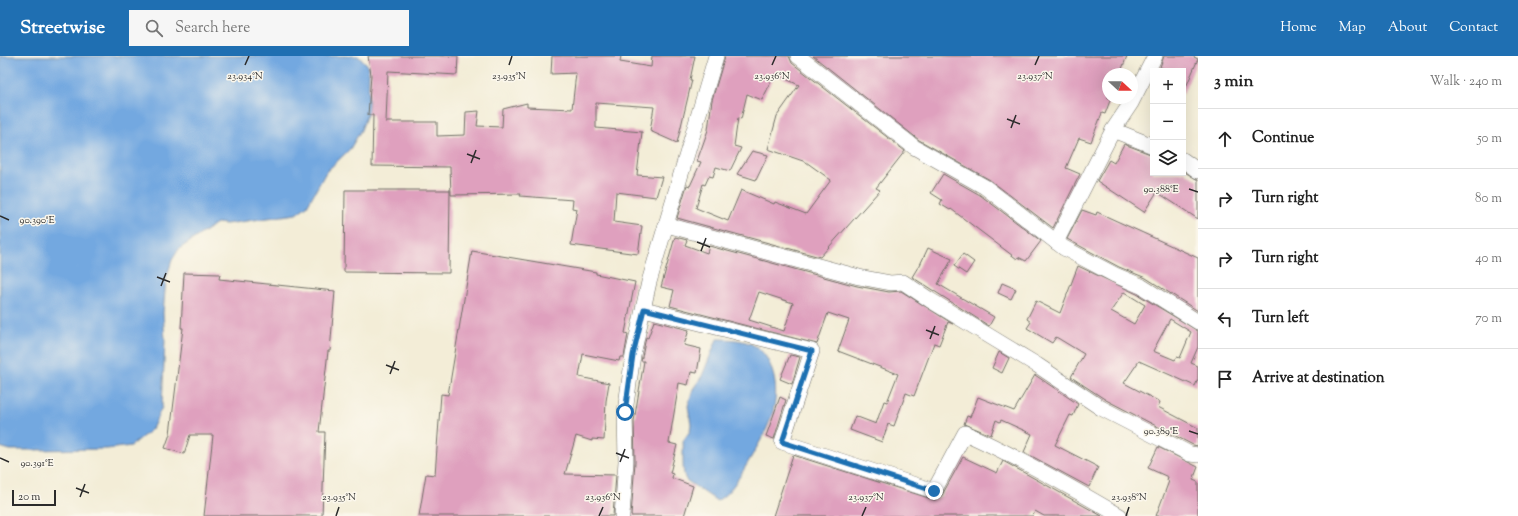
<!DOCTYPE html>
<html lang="en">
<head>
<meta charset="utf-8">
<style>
	body { margin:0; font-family:"Sorts Mill Goudy",serif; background:#f6f6f6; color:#222 }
	.controls { position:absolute; right:12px; top:12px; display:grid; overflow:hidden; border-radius:0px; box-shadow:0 4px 16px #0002 }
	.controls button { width:36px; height:36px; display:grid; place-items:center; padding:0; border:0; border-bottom:1px solid #e0e0e0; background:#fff; color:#222; font:20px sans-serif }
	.compass { position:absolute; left:1102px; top:12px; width:36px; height:36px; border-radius:50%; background:#fff; box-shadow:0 4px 16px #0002; rotate:111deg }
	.scale { position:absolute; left:12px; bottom:10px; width:44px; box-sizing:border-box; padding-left:4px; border:2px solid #2b2b2b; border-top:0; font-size:11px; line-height:14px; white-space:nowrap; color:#2b2b2b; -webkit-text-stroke:3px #fbf7ec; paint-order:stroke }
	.stop { position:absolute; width:12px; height:12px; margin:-9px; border:3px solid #1f6fb2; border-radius:50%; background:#fff }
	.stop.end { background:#1f6fb2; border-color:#fff; box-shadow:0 1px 4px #0008 }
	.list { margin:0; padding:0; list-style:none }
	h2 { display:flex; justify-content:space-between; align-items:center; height:52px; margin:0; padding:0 16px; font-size:17px }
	h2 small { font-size:13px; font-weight:400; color:#767676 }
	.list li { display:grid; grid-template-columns:26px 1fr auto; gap:12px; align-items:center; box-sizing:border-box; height:60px; padding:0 16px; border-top:1px solid #e0e0e0 }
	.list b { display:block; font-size:15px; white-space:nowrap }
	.list em { font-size:13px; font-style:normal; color:#767676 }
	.icon { flex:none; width:22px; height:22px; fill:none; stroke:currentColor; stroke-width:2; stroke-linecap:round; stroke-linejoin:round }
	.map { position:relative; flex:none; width:1198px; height:460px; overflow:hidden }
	header { display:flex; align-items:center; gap:24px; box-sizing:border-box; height:56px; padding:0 20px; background:#1f6fb2; color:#fff }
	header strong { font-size:19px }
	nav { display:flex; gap:22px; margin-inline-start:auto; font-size:14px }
	.search { width:280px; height:36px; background:#f6f6f6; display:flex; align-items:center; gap:10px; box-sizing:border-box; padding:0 14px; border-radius:0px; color:#767676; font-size:15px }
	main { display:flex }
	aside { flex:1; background:#fff }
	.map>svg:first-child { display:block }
	.water { fill:#73a8e0; stroke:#4f6a86 }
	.building { fill:#dfa0be; fill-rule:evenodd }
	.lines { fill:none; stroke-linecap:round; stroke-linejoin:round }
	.minor-casing { stroke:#716f67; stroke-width:16 }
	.minor { stroke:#fff; stroke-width:15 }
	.route { stroke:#1f6fb2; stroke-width:5 }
	.ticks { fill:none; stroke:#2b2b2b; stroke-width:1.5 }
	.ticks-label { font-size:10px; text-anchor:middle; fill:#2b2b2b; stroke:#fbf7ec; stroke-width:3; stroke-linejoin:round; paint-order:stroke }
</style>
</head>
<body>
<header>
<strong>Streetwise</strong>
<div class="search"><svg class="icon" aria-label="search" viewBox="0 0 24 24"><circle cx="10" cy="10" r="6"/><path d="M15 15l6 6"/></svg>Search here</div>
<nav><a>Home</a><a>Map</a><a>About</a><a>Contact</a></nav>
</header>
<main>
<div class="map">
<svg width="1198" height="460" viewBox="0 0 1198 460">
	<rect width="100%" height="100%" fill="#fbf7ec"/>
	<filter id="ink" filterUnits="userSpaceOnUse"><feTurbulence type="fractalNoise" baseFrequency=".025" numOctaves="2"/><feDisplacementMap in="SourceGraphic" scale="8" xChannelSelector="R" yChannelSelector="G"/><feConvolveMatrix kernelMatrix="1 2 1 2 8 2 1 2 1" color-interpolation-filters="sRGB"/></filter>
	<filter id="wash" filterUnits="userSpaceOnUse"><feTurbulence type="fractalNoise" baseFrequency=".012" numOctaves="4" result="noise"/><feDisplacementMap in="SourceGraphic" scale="16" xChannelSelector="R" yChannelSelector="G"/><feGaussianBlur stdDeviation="0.9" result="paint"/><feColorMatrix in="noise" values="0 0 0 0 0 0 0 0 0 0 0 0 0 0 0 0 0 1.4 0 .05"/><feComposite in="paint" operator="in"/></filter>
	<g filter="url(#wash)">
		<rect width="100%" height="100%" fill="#f3edd7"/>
		<g class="water">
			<polygon points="0,0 358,0 367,8 369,17 368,55 361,74 350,93 326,116 307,150 296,158 226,168 217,167 179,193 172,204 166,223 163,257 165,284 162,351 152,373 131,390 107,393 29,394 10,394 0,391"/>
			<path d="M 717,283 C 744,283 763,286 772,314 C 783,348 767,374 750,403 C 741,418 733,435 717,445 L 686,424 C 681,415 684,396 683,385 L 690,375 L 691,368 L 688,350 L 693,333 L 702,320 Z"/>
		</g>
		<g id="blocks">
			<g class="building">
				<polygon points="368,0 458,0 457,19 388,15 386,66 437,66 437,80 465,79 466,56 479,55 477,70 502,71 503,53 527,47 527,51 572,53 576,17 551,18 552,0 621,0 620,6 651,11 652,0 695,0 690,24 692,24 677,87 650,75 654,51 596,47 596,72 642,76 637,119 662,121 656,141 616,136 614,166 642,170 638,198 571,189 577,153 572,152 573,144 520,140 521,138 451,139 450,111 372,110 373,59 368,59 371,19"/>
				<path d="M 725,0 L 789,0 L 792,7 L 905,95 L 876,132 L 880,134 L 820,201 L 677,162 L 687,129 L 690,130 L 701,106 L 697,105 L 708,74 L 712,44 ZM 775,18 L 799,29 L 777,60 L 768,93 L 806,106 L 831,124 L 806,158 L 775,146 L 774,148 L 741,134 L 728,165 L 696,152 L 703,128 L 705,129 L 709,120 L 713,121 L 716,111 L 730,115 L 741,92 L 734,90 L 738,62 L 741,63 L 747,38 L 762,44 Z"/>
				<polygon points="813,0 1127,0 1120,18 1108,18 1108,42 1111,42 1105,58 1102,57 1091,86 1079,82 1066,112 1080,118 1053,172 990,124 919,84"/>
				<polygon points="1164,0 1192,0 1198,3 1183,38 1183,15 1170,15 1160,11"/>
				<polygon points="1124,88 1153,99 1153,117 1183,117 1183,115 1198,124 1198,163 1157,136 1144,156 1097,125 1109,104 1114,107"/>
				<polygon points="752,95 768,99 756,124 737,118"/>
				<polygon points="943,118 980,139 1041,185 1026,205 1018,201 1017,203 951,153 950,154 940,148 942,144 931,137"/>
				<polygon points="345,134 450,134 449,217 344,216"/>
				<polygon points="1082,154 1096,159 1097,156 1198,202 1198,255 1146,222 1119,211 1067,183"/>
				<path d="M 675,181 L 687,184 L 685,189 L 707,197 L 709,190 L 857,230 L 889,236 L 901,235 L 953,268 L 948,266 L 939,289 L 934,287 L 914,340 L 906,337 L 894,370 L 888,368 L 882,386 L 850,374 L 855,360 L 876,368 L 884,345 L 887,346 L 898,318 L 838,295 L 849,264 L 828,257 L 817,288 L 670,250 L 674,234 L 661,231 ZM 759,236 L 793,247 L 784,275 L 749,264 Z"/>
				<polygon points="928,192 952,203 938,228 994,261 989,270 912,221 918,211 919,211"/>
				<polygon points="472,195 596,216 596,218 635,226 625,277 628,278 624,301 620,301 619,305 583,298 579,321 609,327 606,345 604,384 592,383 592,385 576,380 565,418 616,419 613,460 419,460 426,418 435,419 441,338 448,339"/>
				<polygon points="963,198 974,206 966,218 954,210"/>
				<path d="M 1078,210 L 1137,238 L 1198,275 L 1198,291 L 1191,307 L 1198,310 L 1198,323 L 1195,330 L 1139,305 L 1124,327 L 1160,346 L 1158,351 L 1198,372 L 1198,390 L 1193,389 L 1106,344 L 1071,321 L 1084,298 L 1056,281 L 1052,287 L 1027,272 L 1031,266 L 1027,263 L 1036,245 L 1060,257 ZM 1124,236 L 1145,249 L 1134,268 L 1111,255 ZM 1170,263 L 1191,276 L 1180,302 L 1177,301 L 1175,304 L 1153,295 Z"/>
				<polygon points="184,217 220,218 219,223 335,235 330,295 328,295 319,376 325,376 322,460 204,460 213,379 190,379 184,398 165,392 170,378 183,272 181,272"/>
				<polygon points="1002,227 1016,233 1011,243 998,237"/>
				<polygon points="654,265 689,274 684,289 701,293 697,317 691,316 688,329 679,327 669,387 677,389 670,417 673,418 672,422 693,430 684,460 631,460 635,406 634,365 644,305 641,305 642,301 646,281 648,282"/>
				<polygon points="999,296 1009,302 1002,317 992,312"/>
				<polygon points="790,299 800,301 792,328 780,323"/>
				<polygon points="1035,319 1078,348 1073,360 1070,359 1055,389 1098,411 1089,431 1024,396 1032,378 1001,364 1000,366 996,364 991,379 964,368 967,360 970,361 978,341 1014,355"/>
				<polygon points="780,341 786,344 774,383 766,380"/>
				<polygon points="1158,391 1198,411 1193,424 1198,426 1198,460 1156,460 1169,425 1167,424 1168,421 1148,412"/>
				<polygon points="793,399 935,444 942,439 963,401 997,417 1003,405 1102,460 1044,460 1035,455 1033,460 773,460"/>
			</g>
		</g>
	</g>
	<g filter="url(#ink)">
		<use href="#blocks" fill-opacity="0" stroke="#716f67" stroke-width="1"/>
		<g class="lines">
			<g class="minor-casing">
				<g id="minor">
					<polyline points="798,0 914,91 985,131 1064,192 1115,219 1141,230 1198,266"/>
					<polyline points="1113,74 1131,47 1155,0"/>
					<polyline points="1183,104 1198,115"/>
					<polyline points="667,169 859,221 891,227 903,226 930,244 1037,309 1101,352 1190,398 1198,399"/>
					<polyline points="1056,186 1113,74 1153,90"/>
					<path d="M 644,253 L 812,295 L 782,386 L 934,435 L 965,377 C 1018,401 1069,430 1120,460"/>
					<polyline points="622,460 626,405 625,356 633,299 649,226 716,0"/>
				</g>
			</g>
			<use href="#minor" class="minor"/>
		</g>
	</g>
	<g class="lines" filter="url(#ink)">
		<polyline class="route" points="625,356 633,299 644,253 812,295 782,386 934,435"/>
	</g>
	<path class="ticks" d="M 245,9 L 249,0M 509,9 L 512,0M 772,9 L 776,0M 1035,9 L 1039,0M 1007,63 L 1020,68M 1011,72 L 1016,59M 467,98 L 480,103M 471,107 L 476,94M 1189,133 L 1198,136M 0,160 L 9,164M 697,186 L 710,191M 701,195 L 706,182M 157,221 L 170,226M 161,230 L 166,217M 926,274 L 939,279M 930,283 L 935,270M 386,309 L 399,314M 390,318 L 395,305M 1189,375 L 1198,378M 616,397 L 629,402M 0,402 L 9,406M 620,406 L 625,393M 76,432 L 89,437M 80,441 L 85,428M 336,460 L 339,451M 599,460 L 603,451M 862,460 L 866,451M 1126,460 L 1129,451"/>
	<g class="ticks-label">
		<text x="245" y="23">23.934°N</text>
		<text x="509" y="23">23.935°N</text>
		<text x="772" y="23">23.936°N</text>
		<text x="1035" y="23">23.937°N</text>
		<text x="1161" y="136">90.388°E</text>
		<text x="37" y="167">90.390°E</text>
		<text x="1161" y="378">90.389°E</text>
		<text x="37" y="410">90.391°E</text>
		<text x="339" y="444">23.935°N</text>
		<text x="603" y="444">23.936°N</text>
		<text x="866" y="444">23.937°N</text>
		<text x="1129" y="444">23.938°N</text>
	</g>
</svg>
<div class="controls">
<button>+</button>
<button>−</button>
<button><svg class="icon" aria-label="layers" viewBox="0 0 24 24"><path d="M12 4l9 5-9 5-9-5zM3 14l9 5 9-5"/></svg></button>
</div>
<svg class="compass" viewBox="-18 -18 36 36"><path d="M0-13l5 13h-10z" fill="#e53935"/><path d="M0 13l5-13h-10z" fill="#767676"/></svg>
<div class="scale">20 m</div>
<div class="stop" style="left:625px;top:356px"></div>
<div class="stop end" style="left:934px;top:435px"></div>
</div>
<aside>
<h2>3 min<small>Walk · 240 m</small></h2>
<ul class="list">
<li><svg class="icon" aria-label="ahead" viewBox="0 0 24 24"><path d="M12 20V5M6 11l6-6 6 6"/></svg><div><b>Continue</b></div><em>50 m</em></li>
<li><svg class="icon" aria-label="right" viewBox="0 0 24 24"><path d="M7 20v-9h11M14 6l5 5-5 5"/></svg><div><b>Turn right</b></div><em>80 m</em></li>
<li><svg class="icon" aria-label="right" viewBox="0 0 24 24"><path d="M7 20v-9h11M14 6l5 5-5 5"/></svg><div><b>Turn right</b></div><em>40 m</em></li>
<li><svg class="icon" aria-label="left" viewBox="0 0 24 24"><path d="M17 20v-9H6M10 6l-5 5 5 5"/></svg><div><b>Turn left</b></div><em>70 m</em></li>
<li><svg class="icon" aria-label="arrive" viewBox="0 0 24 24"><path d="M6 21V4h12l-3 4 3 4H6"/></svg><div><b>Arrive at destination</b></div></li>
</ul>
</aside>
</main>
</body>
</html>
